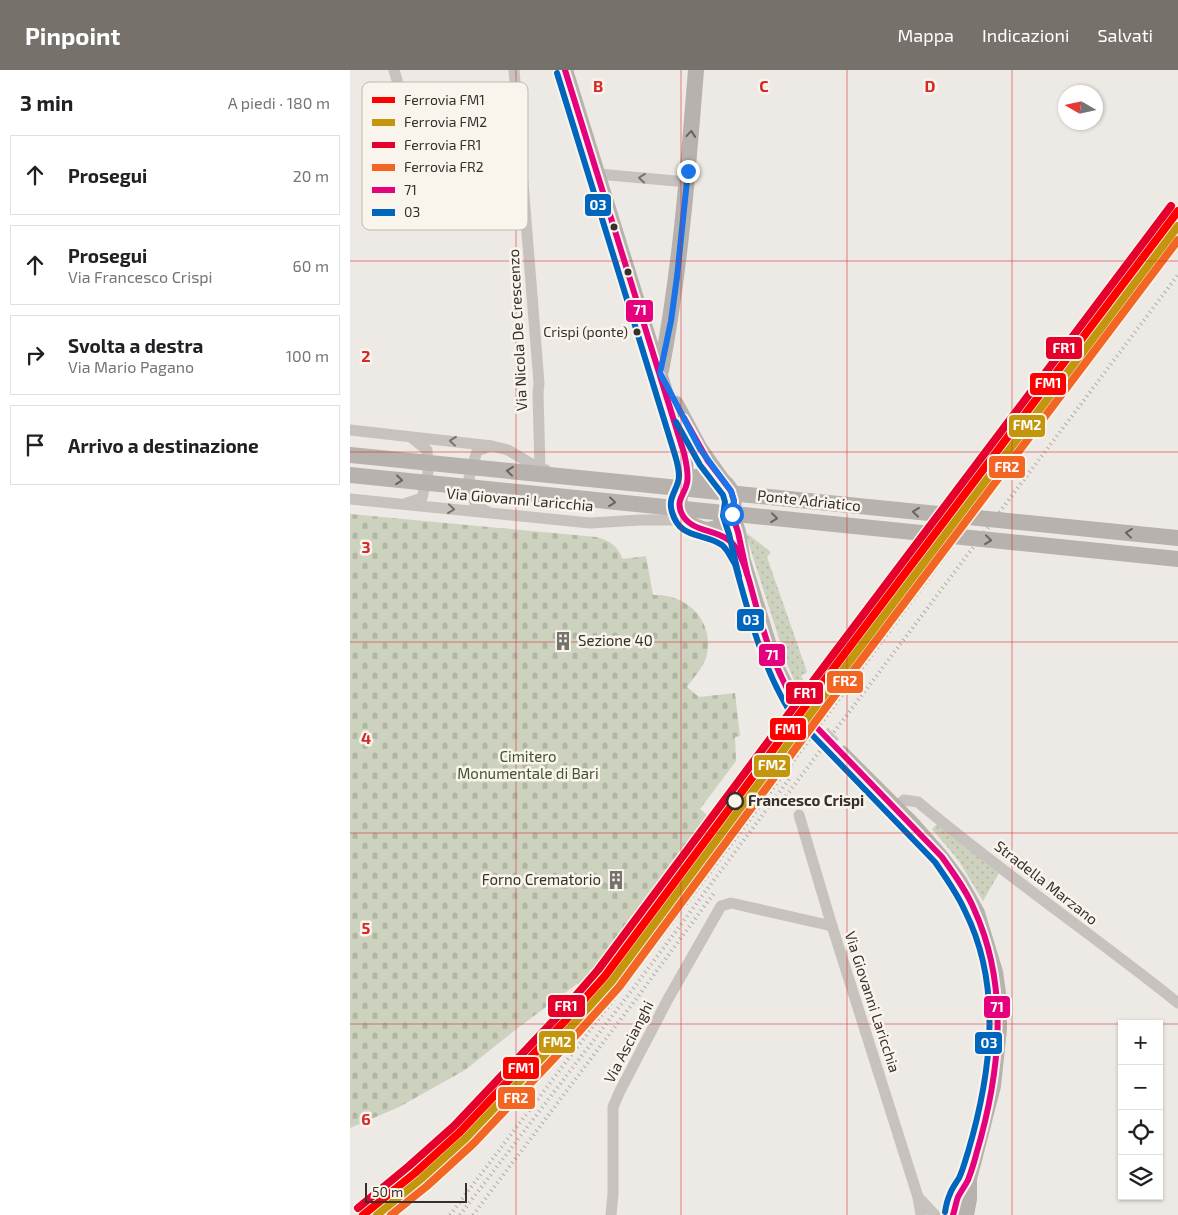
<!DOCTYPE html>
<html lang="it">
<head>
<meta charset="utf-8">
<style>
	body { margin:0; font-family:"Exo 2",sans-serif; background:#f6f6f6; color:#202124 }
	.controls { position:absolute; right:15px; bottom:15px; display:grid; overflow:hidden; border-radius:0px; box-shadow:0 1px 4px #0004 }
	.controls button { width:45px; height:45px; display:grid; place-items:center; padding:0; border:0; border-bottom:1px solid #e0e0e0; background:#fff; color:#202124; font:25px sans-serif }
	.compass { position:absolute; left:708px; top:15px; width:45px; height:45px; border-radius:50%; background:#fff; box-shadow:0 1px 4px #0004; rotate:279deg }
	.scale { position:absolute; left:15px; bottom:12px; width:102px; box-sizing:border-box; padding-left:5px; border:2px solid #37302b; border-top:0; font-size:14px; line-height:18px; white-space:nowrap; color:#37302b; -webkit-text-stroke:4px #f9f4ec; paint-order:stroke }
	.stop { position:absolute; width:15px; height:15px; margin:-11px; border:4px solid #1a73e8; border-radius:50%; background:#fff }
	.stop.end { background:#1a73e8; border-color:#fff; box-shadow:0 1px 5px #0008 }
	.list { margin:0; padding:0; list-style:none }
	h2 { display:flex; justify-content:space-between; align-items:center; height:65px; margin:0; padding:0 20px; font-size:21px }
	h2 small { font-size:16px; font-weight:400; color:#757577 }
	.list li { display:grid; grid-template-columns:32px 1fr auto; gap:15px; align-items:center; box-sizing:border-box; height:80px; margin:0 10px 10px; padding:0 10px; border:1px solid #e0e0e0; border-radius:0px }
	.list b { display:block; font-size:19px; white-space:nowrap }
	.list p { margin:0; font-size:16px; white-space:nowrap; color:#757577 }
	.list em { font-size:16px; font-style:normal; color:#757577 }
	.icon { flex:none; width:28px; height:28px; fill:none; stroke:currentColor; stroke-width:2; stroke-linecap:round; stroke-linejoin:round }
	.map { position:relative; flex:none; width:828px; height:1145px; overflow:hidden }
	header { display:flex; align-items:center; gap:30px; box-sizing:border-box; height:70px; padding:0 25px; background:#77716c; color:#fff }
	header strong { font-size:24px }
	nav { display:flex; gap:28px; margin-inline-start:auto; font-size:18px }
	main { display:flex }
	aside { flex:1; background:#fff }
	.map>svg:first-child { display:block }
	.grass { fill:url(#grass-dots) }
	.cemetery { fill:url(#cemetery-stones) }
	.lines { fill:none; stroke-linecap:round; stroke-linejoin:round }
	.secondary-tunnel { stroke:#c9c4bf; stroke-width:16; stroke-dasharray:16 8; stroke-linecap:butt }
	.street { stroke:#c7c2bd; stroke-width:11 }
	.secondary { stroke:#b7b2ad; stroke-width:16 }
	.rail { stroke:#afaba7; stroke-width:4; stroke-dasharray:1 4; stroke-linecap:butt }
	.secondary-bridge { stroke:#b7b2ad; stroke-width:16 }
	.bus-1-casing { stroke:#f9f4ec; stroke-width:10 }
	.bus-2-casing { stroke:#f9f4ec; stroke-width:10 }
	.bus-1 { stroke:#e5007d; stroke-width:6 }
	.bus-2 { stroke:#0065bd; stroke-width:6 }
	.rail-1-casing { stroke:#f9f4ec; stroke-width:11 }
	.rail-2-casing { stroke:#f9f4ec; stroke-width:11 }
	.rail-3-casing { stroke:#f9f4ec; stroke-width:11 }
	.rail-4-casing { stroke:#f9f4ec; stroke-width:11 }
	.rail-1 { stroke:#f00; stroke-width:8 }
	.rail-2 { stroke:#c3960d; stroke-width:8 }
	.rail-3 { stroke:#e4002b; stroke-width:8 }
	.rail-4 { stroke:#f26522; stroke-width:8 }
	.oneway { stroke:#6a645f }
	.oneway2 { stroke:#78726d }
	.route { stroke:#1a73e8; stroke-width:6 }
	.grid { fill:none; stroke:#d62828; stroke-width:1; stroke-opacity:0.55 }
	.bus-dot { fill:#37302b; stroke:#f9f4ec; stroke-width:2 }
	.stop-dot { fill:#f9f4ec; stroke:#37302b; stroke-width:2.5 }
	.labels { text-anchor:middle; stroke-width:5; stroke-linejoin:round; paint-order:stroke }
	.bus-label { font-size:14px; fill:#37302b; stroke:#f9f4ec; text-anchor:end }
	.street-label { font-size:15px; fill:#37302b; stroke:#f9f4ec }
	.poi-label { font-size:15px; fill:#37302b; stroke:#f9f4ec; text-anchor:start }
	.park-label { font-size:15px; fill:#445430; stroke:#f9f4ec }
	.stop-label { font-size:15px; font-weight:bold; fill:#37302b; stroke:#f9f4ec; text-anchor:start }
	.key { fill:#f9f4ec; stroke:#bfb9b2; stroke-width:1 }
	.key-label { font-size:14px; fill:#37302b }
	.grid-label { font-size:16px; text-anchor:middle; font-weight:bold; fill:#d62828; stroke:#f9f4ec; stroke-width:5; stroke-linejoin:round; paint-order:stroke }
	.line-badge { stroke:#f9f4ec; stroke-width:2 }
	.badge-label { font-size:14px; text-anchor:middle; font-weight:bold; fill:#fff }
</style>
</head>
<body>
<header>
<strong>Pinpoint</strong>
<nav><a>Mappa</a><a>Indicazioni</a><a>Salvati</a></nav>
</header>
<main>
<aside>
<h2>3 min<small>A piedi · 180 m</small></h2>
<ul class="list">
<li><svg class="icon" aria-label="ahead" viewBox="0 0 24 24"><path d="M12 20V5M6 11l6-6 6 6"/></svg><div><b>Prosegui</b></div><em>20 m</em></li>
<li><svg class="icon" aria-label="ahead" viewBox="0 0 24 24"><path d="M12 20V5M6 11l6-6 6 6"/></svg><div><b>Prosegui</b><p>Via Francesco Crispi</p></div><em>60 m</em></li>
<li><svg class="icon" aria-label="right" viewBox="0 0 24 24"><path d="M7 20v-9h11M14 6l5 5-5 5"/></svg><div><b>Svolta a destra</b><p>Via Mario Pagano</p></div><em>100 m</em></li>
<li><svg class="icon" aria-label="arrive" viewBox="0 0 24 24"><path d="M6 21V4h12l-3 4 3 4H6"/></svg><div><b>Arrivo a destinazione</b></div></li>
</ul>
</aside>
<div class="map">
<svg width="828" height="1145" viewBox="0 0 828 1145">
	<defs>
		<pattern id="grass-dots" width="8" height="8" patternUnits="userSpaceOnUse" patternTransform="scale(1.25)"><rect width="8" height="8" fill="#cdd2bf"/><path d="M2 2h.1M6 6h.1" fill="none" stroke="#b1b5a4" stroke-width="1.8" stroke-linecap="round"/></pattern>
		<pattern id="cemetery-stones" width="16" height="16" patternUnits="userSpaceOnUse" patternTransform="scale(1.25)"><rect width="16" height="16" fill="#cdd2bf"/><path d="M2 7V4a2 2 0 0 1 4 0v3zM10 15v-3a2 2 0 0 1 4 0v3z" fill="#b1b5a4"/></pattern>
	</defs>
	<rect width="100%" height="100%" fill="#ede9e4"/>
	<g class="grass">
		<polygon points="395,462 421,482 417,487 457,602 451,606 457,616 460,615 461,622 456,629 445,612 437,594"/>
		<polygon points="587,754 649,803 633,831 609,791 582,759"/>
	</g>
	<path class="cemetery" d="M 0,444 L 246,467 C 260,470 267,476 273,489 L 296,486 L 303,525 C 338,523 366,553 356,588 C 352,599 344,607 337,617 L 349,627 L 385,623 L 390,666 L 385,667 L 386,691 L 350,739 L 362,749 L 310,819 L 308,826 L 237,917 L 227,914 L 169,957 L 115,1000 L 49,1037 L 0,1058 Z"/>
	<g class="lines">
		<polyline class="secondary-tunnel" points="441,627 447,637 492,684"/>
		<g class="street">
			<polyline points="44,0 73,99 74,118"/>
			<polyline points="164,0 189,313 188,323 190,399"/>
			<polyline points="248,104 337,112"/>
			<polyline points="0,360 142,376 158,380 190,399 196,400"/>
			<polyline points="0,429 240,453 290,450 322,450 338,453"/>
			<polyline points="57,433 72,428 78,403 77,380 62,368"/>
			<polyline points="136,441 125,434 119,408 127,381 140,376"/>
			<path d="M 545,738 L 554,730 L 568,732 C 651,802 743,865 828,933"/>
			<polyline points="449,745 482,856 568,1127 571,1145"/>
			<polyline points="568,1127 585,1145"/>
			<polyline points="261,1145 263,1124 263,1037 270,1021 318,929 371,836 381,833 482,856"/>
		</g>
		<g class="secondary">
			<polyline points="215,0 334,383 337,414"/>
			<path d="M 311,301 C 330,202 338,101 346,0"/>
			<polyline points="326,334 350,379 372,410"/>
			<polyline points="382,444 388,462 392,486"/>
			<path d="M 355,460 C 393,459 393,407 356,406 C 348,405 340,409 336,415 C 330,422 328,432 331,441 C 338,463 362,457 378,469 C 385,474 388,483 393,491 L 424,592 L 441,627"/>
			<polyline points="492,684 563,755 591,787 609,811 627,843 645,902 649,930 649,959 643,1016 619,1109 608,1127 603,1145"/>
			<polyline points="616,1145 619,1129 619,1109"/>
		</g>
		<g class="rail">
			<polyline points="433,730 828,205"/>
			<polyline points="100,1145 404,744 828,171"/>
			<polyline points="110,1145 282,920 440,708"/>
			<polyline points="123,1145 289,925 364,823"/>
		</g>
		<g class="secondary-bridge">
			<polyline points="0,385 828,468"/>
			<polyline points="0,405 828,489"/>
		</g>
		<g class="bus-1-casing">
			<g id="bus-1">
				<path d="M 215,0 L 334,383 C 336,392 339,404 337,413 C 335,424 326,429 331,442 C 340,465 373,457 386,478 C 398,498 402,524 409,546 C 418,578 430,608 447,637 L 592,787 C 604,804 616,820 624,839 C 660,918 650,1004 626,1085 C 624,1093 621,1102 618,1110 C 615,1116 611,1121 608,1127 C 606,1132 605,1139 603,1145"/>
				<polyline points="334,348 358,391 381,421 384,431 382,444 388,462 397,504"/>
			</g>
		</g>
		<g class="bus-2-casing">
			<g id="bus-2">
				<path d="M 207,3 L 325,385 C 327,393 331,404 328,412 C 325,423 318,429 322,442 C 330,470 353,462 372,475 C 378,480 381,488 385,494 C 399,545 412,596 440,642 L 585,792 C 596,808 607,823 615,841 C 653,917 641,1004 618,1082 C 615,1091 613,1100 609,1108 C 606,1113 602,1118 600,1124 C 597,1130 596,1136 595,1142"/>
				<polyline points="326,352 350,395 373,425 375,432 373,446 379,464 389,507"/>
			</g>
		</g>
		<use href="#bus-1" class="bus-1"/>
		<use href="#bus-2" class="bus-2"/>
		<g class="rail-1-casing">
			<polyline id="rail-1" points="13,1145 65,1103 110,1062 214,952 255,906 477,607 828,141"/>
		</g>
		<g class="rail-2-casing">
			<polyline id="rail-2" points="27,1145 71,1109 116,1068 220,958 262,911 484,612 828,156"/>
		</g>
		<g class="rail-3-casing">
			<polyline id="rail-3" points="8,1138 59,1096 104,1056 208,946 248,900 470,602 821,136"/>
		</g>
		<g class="rail-4-casing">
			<polyline id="rail-4" points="41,1145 77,1116 123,1074 227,964 269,917 491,617 828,170"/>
		</g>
		<use href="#rail-1" class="rail-1"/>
		<use href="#rail-2" class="rail-2"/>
		<use href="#rail-3" class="rail-3"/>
		<use href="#rail-4" class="rail-4"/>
	</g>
	<defs><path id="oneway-chevron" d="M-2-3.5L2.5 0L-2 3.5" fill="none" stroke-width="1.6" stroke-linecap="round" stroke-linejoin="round" transform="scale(1.25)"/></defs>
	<g class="oneway">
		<use href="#oneway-chevron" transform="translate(341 64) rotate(-85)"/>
		<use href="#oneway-chevron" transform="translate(160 401) rotate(-174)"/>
		<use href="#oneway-chevron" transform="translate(49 410) rotate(6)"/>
		<use href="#oneway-chevron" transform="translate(262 432) rotate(6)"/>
		<use href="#oneway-chevron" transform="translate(566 442) rotate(-174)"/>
		<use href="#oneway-chevron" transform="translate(424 448) rotate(6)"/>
		<use href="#oneway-chevron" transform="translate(779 463) rotate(-174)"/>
		<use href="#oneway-chevron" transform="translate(638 470) rotate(6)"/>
	</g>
	<g class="oneway2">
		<use href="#oneway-chevron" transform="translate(292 108) rotate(-175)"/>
		<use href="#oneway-chevron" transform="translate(103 371) rotate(-174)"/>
		<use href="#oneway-chevron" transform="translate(101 439) rotate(6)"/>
	</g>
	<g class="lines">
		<polyline class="route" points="338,101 327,207 321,251 310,303 350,379 381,421 384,431 382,444"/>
	</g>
	<path class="grid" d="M 166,0 L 166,1145M 331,0 L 331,1145M 497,0 L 497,1145M 662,0 L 662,1145M 0,191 L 828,191M 0,382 L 828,382M 0,572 L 828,572M 0,763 L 828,763M 0,954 L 772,954M 809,954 L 828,954"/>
	<defs>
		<g id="building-bare" transform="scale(1.5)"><path d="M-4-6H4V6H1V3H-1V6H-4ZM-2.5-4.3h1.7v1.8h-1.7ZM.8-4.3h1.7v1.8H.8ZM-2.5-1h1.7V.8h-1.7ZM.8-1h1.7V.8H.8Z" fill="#77716c" stroke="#f9f4ec" stroke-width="2.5" paint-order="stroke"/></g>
	</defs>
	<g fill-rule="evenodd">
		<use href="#building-bare" x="213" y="571"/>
		<use href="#building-bare" x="266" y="810"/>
	</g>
	<g class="bus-dot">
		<circle cx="264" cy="157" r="4.5"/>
		<circle cx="278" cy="202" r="4.5"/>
		<circle cx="287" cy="262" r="4.5"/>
	</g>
	<circle class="stop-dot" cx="385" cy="731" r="8"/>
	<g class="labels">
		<g class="bus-label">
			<text x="278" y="267">Crispi (ponte)</text>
		</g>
		<g class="street-label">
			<text transform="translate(168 260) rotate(-93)" y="5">Via Nicola De Crescenzo</text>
			<text transform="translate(170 430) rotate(5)" y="5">Via Giovanni Laricchia</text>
			<text transform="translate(459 431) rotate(6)" y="5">Ponte Adriatico</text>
			<text transform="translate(696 813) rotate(38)" y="5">Stradella Marzano</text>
			<text transform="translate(522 932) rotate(72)" y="5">Via Giovanni Laricchia</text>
			<text transform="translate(279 972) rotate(-63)" y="5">Via Ascianghi</text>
		</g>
		<g class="poi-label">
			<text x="228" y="576">Sezione 40</text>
			<text x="251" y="815" text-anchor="end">Forno Crematorio</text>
		</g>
		<g class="park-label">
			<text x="178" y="692">Cimitero<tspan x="178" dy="17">Monumentale di Bari</tspan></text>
		</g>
		<g class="stop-label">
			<text x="398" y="736">Francesco Crispi</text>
		</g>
	</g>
	<rect x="12" y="12" width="166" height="148" rx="8" class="key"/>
	<rect x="22" y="27" width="23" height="6" fill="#f00"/>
	<rect x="22" y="49" width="23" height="7" fill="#c3960d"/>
	<rect x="22" y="72" width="23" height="6" fill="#e4002b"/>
	<rect x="22" y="94" width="23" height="7" fill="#f26522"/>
	<rect x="22" y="117" width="23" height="6" fill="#e5007d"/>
	<rect x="22" y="139" width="23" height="7" fill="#0065bd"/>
	<g class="key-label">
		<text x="54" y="35">Ferrovia FM1</text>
		<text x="54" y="57">Ferrovia FM2</text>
		<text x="54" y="80">Ferrovia FR1</text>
		<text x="54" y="102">Ferrovia FR2</text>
		<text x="54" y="125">71</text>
		<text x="54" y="147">03</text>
	</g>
	<g class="grid-label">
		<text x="248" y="22">B</text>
		<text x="414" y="22">C</text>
		<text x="580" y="22">D</text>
		<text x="16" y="292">2</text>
		<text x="16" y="483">3</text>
		<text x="16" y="674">4</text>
		<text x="16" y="864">5</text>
		<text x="16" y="1055">6</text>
	</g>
	<g class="line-badge">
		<rect x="234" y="123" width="28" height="24" rx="5" fill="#0065bd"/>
		<rect x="275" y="229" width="29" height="24" rx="5" fill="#e5007d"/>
		<rect x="695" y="266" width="38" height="24" rx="5" fill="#e4002b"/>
		<rect x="679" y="302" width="38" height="24" rx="5" fill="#f00"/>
		<rect x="658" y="344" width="38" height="24" rx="5" fill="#c3960d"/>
		<rect x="638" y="385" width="38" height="24" rx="5" fill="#f26522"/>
		<rect x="386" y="538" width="29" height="24" rx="5" fill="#0065bd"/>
		<rect x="408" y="573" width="28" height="24" rx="5" fill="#e5007d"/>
		<rect x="476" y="600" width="38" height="24" rx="5" fill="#f26522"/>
		<rect x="435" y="611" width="39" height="24" rx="5" fill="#e4002b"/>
		<rect x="419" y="647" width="38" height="24" rx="5" fill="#f00"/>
		<rect x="403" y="684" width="38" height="24" rx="5" fill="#c3960d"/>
		<rect x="197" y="924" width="39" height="24" rx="5" fill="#e4002b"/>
		<rect x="633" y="925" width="28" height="24" rx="5" fill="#e5007d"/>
		<rect x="188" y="960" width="38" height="24" rx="5" fill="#c3960d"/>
		<rect x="624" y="961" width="29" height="24" rx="5" fill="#0065bd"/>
		<rect x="152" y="986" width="38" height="24" rx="5" fill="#f00"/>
		<rect x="147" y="1016" width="39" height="24" rx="5" fill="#f26522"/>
	</g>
	<g class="badge-label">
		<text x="248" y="140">03</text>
		<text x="290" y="245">71</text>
		<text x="714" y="283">FR1</text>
		<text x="698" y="318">FM1</text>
		<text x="677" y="360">FM2</text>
		<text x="657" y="402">FR2</text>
		<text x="401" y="555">03</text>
		<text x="422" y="590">71</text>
		<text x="495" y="616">FR2</text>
		<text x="455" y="628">FR1</text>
		<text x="438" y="664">FM1</text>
		<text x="422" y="700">FM2</text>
		<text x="216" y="941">FR1</text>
		<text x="647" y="942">71</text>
		<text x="207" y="977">FM2</text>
		<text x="639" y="978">03</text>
		<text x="171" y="1003">FM1</text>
		<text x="166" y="1033">FR2</text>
	</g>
</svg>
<div class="controls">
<button>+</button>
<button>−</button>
<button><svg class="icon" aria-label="locate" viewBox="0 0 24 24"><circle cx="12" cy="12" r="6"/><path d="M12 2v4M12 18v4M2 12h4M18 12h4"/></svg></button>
<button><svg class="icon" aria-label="layers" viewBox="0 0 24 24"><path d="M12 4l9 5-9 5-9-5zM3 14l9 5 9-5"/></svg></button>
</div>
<svg class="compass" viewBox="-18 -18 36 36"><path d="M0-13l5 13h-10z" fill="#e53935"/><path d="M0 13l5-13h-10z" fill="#757577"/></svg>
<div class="scale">50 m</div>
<div class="stop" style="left:382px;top:444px"></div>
<div class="stop end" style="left:338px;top:101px"></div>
</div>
</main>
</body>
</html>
